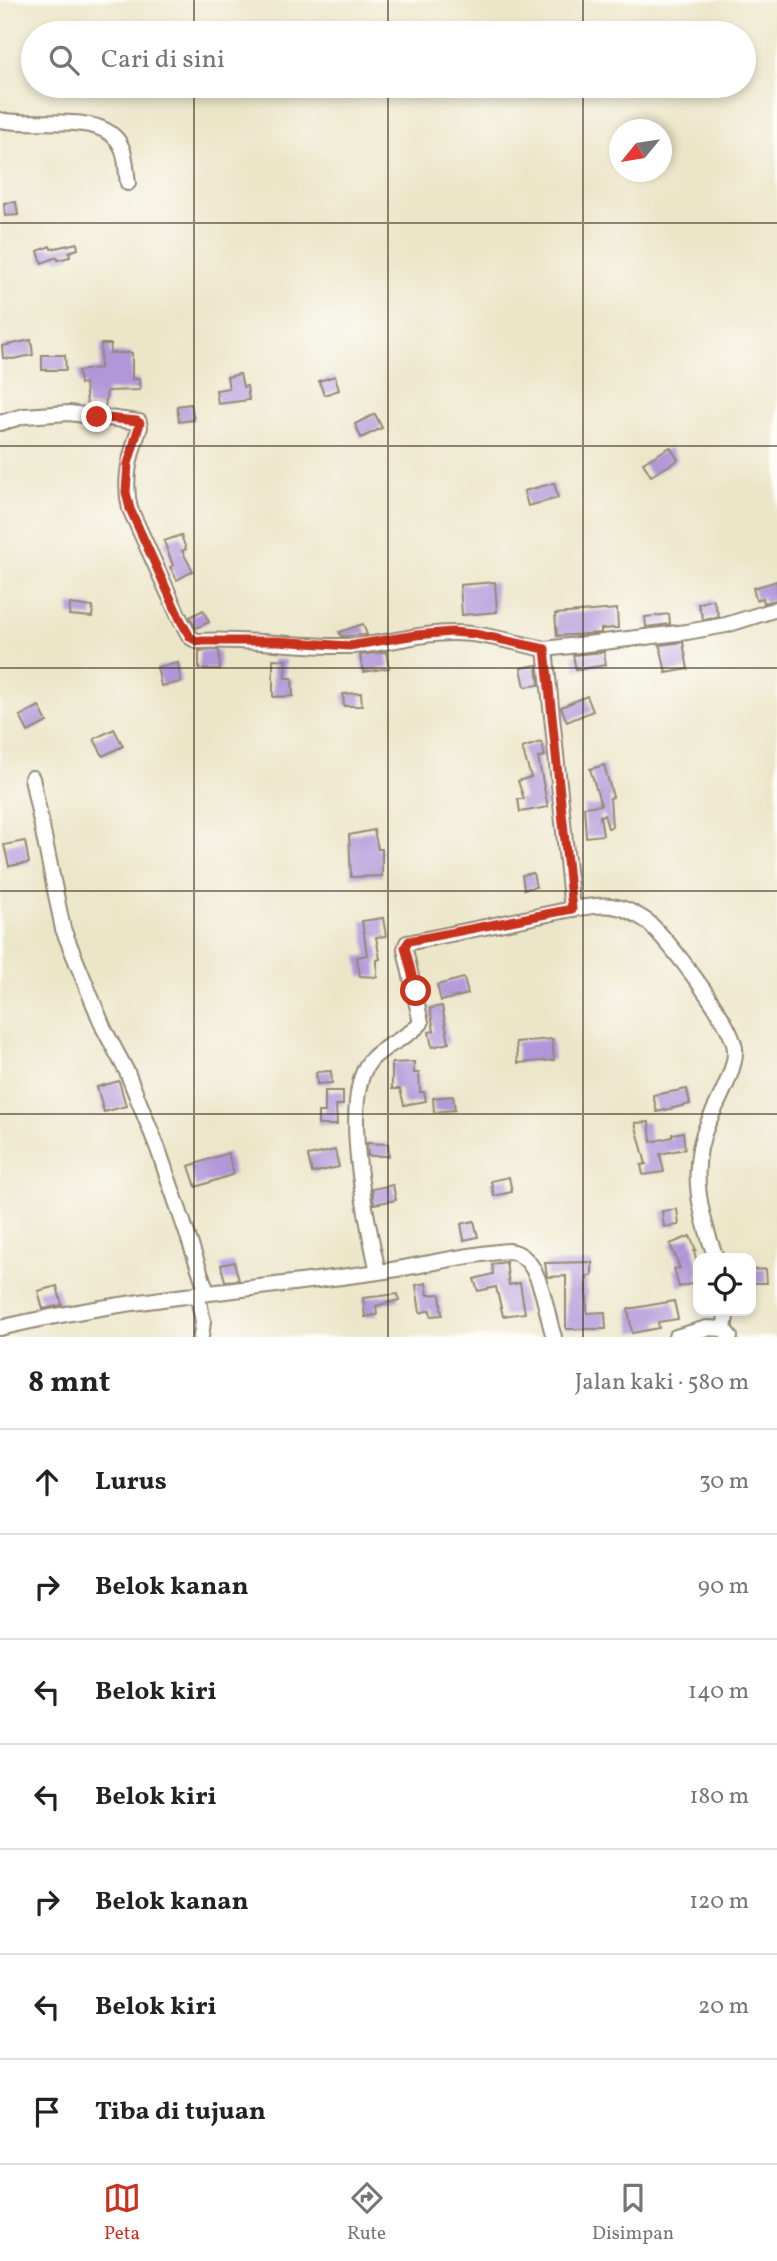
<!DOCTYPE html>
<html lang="id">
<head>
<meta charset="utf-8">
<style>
	body { margin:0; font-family:Vollkorn,serif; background:#f6f6f6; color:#222 }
	.controls { position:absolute; right:21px; bottom:21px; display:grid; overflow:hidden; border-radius:14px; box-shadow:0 4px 10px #0003 }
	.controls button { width:63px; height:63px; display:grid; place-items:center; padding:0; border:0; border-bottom:2px solid #e0e0e0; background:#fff; color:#222; font:35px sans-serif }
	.compass { position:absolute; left:609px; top:119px; width:63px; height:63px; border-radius:50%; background:#fff; box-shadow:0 4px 10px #0003; rotate:240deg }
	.stop { position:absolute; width:21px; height:21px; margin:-16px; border:5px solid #c8321e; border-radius:50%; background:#fff }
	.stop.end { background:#c8321e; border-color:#fff; box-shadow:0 2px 7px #0008 }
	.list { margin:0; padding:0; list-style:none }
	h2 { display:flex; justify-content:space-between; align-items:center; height:91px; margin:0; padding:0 28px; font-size:30px }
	h2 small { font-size:23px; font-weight:400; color:#767676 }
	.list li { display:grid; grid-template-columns:46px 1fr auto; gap:21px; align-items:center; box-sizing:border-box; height:105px; padding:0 28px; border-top:2px solid #e0e0e0 }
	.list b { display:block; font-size:26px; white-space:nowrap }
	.list em { font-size:23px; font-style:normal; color:#767676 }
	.icon { flex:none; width:38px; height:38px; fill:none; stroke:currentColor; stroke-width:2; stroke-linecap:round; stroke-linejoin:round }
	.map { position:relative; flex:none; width:777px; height:1337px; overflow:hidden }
	.search { position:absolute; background:#fff; box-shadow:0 4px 10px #0003; left:21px; right:21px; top:21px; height:77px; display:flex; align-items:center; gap:18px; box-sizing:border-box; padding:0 24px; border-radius:38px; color:#767676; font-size:26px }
	.sheet { height:826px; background:#fff }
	nav { display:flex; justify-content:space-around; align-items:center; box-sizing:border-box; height:98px; border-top:2px solid #e0e0e0; background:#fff; font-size:19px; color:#767676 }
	nav a { display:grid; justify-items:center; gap:4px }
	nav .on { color:#c8321e }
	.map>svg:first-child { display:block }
	.building { fill:#b197d9 }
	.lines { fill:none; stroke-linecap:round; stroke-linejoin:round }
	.minor-casing { stroke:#948874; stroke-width:18 }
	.minor { stroke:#fff; stroke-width:14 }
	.route { stroke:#c8321e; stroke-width:9 }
	.grid { fill:none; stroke:#3b2a1e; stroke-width:2; stroke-opacity:0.55 }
</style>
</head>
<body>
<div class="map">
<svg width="777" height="1337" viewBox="0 0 777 1337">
	<rect width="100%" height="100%" fill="#fdfcf7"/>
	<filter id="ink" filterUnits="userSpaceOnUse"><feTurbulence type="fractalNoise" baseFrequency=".0143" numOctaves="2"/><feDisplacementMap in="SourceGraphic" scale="14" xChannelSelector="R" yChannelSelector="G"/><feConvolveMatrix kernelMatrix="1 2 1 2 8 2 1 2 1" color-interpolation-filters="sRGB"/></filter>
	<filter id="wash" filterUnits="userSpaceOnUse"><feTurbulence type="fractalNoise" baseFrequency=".00686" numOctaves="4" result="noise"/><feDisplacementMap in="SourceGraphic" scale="28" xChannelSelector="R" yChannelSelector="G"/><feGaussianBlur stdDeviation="1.57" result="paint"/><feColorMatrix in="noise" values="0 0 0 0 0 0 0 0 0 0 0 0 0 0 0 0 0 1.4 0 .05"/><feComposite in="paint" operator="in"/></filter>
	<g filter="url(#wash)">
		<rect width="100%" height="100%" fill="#ece6c9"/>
		<g id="blocks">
			<g class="building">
				<polygon points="16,202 18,215 5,216 4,203"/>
				<polygon points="77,243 78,249 69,252 70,257 58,260 57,257 42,263 38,251 50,246 51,249"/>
				<polygon points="31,340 33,355 13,359 3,358 2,346"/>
				<polygon points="101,344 111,344 110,353 132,353 132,379 139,379 140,390 107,391 105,408 87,406 85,383 80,384 78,371 100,368"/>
				<polygon points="42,355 65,355 66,370 42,370"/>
				<polygon points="240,374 243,387 247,386 249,400 218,404 216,390 229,388 227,377"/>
				<polygon points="335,376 339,390 324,395 319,381"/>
				<polygon points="191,404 194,420 179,422 177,406"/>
				<polygon points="375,414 382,428 361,438 355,424"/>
				<polygon points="670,447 678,460 651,476 643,463"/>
				<polygon points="554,483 558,498 528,506 524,491"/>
				<polygon points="181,535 186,549 182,551 193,571 177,580 170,567 173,566 164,541"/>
				<polygon points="777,581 777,600 764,603 763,598 756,600 753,588"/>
				<polygon points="495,582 497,612 462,615 460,585"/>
				<polygon points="713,599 719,617 703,619 698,604"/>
				<polygon points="70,604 93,607 92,617 69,615"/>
				<polygon points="617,609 618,628 601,629 601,633 557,636 555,614"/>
				<polygon points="203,610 209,622 196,628 190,617"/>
				<polygon points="669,614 670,624 646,627 645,617"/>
				<polygon points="363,624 367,635 341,636 339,632"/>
				<polygon points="683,642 688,669 666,673 660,645"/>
				<polygon points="219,650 220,669 199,669 199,651"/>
				<polygon points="386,652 389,668 363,672 360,655"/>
				<polygon points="604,652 606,665 576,670 573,655"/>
				<polygon points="273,659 286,660 285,678 292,678 293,696 273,697"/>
				<polygon points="178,663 181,682 161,686 157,667"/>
				<polygon points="537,665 539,685 525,687 521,668"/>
				<polygon points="361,693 362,706 344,706 343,694"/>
				<polygon points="587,696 593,711 567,722 561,707"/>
				<polygon points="39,706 47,722 28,732 20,716"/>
				<polygon points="114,729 123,746 103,756 94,739"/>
				<polygon points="541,742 545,756 538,758 548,807 520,812 518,799 524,799 518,781 531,777 522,748"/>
				<polygon points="604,765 613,797 610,798 612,827 608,828 604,815 600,816 603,835 586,837 584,807 601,805 590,769"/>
				<polygon points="374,830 378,849 382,849 382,876 351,877 349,835"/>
				<polygon points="25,841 29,863 9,866 4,845"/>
				<polygon points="533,873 536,887 524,889 522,875"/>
				<polygon points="383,918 386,936 376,937 380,959 377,960 377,977 360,976 357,957 367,955 362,921"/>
				<polygon points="464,978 468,994 441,1001 437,985"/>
				<polygon points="442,1006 449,1043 432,1047 429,1032 434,1031 430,1008"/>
				<polygon points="552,1039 554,1060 518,1063 516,1042"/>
				<polygon points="414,1062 414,1073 419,1073 420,1092 424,1092 426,1101 404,1105 400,1089 392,1089 392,1063"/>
				<polygon points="331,1071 332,1083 317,1084 316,1072"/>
				<polygon points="119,1081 126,1106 104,1112 97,1087"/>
				<polygon points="687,1089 690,1104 657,1112 653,1095"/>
				<polygon points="325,1091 343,1091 343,1105 336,1105 337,1125 318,1125 318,1112 325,1112"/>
				<polygon points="453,1096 455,1110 434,1112 433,1098"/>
				<polygon points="649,1122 651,1142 672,1137 672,1134 683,1132 685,1149 660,1154 664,1172 643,1175 641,1165 646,1164 635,1123"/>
				<polygon points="367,1143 388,1144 389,1156 368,1156"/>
				<polygon points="335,1150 339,1167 312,1173 308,1156"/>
				<polygon points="228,1153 234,1174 196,1187 189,1166"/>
				<polygon points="509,1177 512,1192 494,1196 491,1181"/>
				<polygon points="393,1185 396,1200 374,1204 372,1189"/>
				<polygon points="677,1209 679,1225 664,1227 662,1211"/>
				<polygon points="474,1221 478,1237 464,1240 461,1224"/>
				<polygon points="690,1236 696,1250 694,1251 698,1267 698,1282 679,1287 674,1269 680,1268 670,1244"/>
				<polygon points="234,1262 239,1280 225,1281 221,1265"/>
				<polygon points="506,1262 509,1285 520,1283 525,1313 503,1316 496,1287 478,1291 474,1279 493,1274 492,1264"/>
				<polygon points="592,1262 592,1276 587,1276 587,1313 605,1312 606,1329 566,1329 566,1276 547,1277 545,1263"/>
				<polygon points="766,1269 767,1283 751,1283 751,1270"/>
				<polygon points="426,1283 428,1295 440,1294 442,1315 431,1316 430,1310 420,1313 416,1285"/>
				<polygon points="57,1286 62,1305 43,1309 38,1291"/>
				<polygon points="398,1294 399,1300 376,1306 377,1315 365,1317 363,1298"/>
				<polygon points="674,1301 678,1319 658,1322 659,1328 632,1333 628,1309"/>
			</g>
		</g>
	</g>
	<g filter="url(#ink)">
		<use href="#blocks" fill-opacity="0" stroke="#948874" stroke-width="2"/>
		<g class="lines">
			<g class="minor-casing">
				<g id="minor">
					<path d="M 0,120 C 34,128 104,110 121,146 C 127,157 126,172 128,183"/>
					<path d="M 0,423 L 24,416 L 69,413 L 139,422 L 140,427 C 130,455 123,480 130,509 L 180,619 L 190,637 L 197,641 C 247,638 297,647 348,646 C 382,646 415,633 450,633 C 482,632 514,643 545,649"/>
					<polyline points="32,778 63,929 104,1029 127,1072 158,1149 207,1292"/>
					<path d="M 716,1258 C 700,1215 688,1168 708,1123 C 716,1105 737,1068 735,1049 C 732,1022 669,941 648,922 C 643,918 635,914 629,911 C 610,902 593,906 572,909 L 545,649 L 687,632 L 726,625 L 777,609"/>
					<path d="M 378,1272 C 368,1226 339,1099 370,1061 C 383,1045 407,1039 421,1023 L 405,949 L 407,943 L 572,909"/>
					<polyline points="197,1293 203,1321 201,1337"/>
					<path d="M 0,1328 C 124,1298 252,1290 378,1272 C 422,1266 465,1254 509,1251 C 542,1255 545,1312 554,1337"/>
					<polyline points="724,1329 727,1311"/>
					<polyline points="676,1337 707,1328 724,1329 730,1337"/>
				</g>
			</g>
			<use href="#minor" class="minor"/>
		</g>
	</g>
	<g class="lines" filter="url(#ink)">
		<polyline class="route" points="97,417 137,421 140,423 128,464 126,492 130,509 180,619 190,637 197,641 278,641 349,646 416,635 452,632 475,634 545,649 572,909 409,941 405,947 416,991"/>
	</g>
	<path class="grid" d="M 194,0 L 194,33M 388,0 L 388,33M 583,0 L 583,33M 194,86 L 194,1337M 388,86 L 388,1337M 583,86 L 583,1337M 0,223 L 777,223M 0,446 L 777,446M 0,668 L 777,668M 0,891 L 777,891M 0,1114 L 777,1114"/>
</svg>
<div class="controls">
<button><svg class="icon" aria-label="locate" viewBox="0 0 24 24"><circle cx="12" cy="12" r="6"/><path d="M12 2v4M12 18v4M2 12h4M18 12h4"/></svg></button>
</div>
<svg class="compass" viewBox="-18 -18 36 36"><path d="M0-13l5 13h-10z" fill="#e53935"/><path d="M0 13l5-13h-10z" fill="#767676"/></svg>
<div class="stop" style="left:416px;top:991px"></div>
<div class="stop end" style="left:97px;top:417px"></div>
<div class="search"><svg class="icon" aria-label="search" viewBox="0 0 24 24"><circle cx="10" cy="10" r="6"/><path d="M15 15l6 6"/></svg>Cari di sini</div>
</div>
<section class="sheet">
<h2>8 mnt<small>Jalan kaki · 580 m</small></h2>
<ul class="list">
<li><svg class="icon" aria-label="ahead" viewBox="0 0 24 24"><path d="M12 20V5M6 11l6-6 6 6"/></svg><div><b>Lurus</b></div><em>30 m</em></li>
<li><svg class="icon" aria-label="right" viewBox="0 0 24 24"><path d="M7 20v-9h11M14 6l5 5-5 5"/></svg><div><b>Belok kanan</b></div><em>90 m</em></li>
<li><svg class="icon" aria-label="left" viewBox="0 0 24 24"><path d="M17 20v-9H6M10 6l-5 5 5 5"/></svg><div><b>Belok kiri</b></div><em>140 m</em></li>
<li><svg class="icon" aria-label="left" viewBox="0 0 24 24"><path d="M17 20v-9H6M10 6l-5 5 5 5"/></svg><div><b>Belok kiri</b></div><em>180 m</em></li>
<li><svg class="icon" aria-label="right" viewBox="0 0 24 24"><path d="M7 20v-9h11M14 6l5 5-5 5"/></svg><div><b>Belok kanan</b></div><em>120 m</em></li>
<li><svg class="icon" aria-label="left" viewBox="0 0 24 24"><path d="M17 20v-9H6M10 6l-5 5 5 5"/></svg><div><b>Belok kiri</b></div><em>20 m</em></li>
<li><svg class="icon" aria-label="arrive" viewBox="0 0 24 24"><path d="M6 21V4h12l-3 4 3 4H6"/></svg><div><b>Tiba di tujuan</b></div></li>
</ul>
</section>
<nav>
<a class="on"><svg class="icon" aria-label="map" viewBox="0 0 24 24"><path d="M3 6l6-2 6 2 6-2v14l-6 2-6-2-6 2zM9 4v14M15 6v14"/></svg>Peta</a>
<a><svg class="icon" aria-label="directions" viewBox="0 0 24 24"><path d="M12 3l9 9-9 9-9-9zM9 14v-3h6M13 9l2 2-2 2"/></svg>Rute</a>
<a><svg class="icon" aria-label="saved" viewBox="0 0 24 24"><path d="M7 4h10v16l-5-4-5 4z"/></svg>Disimpan</a>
</nav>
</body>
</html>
